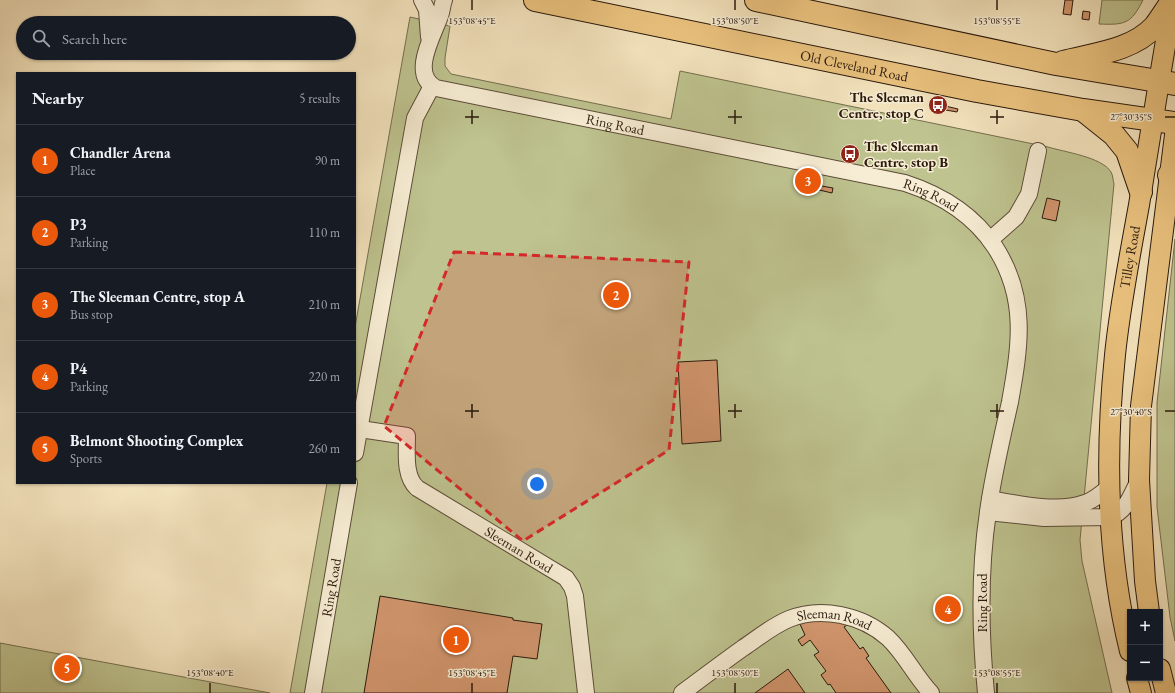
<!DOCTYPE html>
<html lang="en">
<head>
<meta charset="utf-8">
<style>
	body { margin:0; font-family:"EB Garamond",serif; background:#242831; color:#f1f3f6 }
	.controls { position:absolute; right:12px; bottom:12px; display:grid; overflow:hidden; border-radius:0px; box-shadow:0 1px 3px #0004 }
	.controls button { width:36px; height:36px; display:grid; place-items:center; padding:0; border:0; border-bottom:1px solid #363941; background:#171b24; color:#f1f3f6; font:20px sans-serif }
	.you { position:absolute; left:537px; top:484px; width:14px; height:14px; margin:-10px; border:3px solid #fff; border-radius:50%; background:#1a73e8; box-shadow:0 0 0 6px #1a73e833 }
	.badge { display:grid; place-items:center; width:26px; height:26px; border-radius:50%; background:#ea580c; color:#fff; font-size:13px; font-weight:700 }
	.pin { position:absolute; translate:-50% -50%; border:2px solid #fff; box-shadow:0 1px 4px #0006 }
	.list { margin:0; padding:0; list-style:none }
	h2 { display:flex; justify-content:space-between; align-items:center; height:52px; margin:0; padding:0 16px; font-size:17px }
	h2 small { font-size:13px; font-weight:400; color:#9ea1a6 }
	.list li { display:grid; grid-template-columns:26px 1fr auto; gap:12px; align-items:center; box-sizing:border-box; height:72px; padding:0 16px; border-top:1px solid #363941 }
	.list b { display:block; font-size:15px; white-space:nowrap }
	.list p { margin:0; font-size:13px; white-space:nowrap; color:#9ea1a6 }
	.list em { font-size:13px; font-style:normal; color:#9ea1a6 }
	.icon { flex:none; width:22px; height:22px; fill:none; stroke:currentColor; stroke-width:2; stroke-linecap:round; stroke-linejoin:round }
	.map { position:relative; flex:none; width:1175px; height:693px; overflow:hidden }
	.search { position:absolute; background:#171b24; box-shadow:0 1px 3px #0004; left:16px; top:16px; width:340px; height:44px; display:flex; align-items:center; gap:10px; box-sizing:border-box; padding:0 14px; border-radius:22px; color:#9ea1a6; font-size:15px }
	.panel { position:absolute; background:#171b24; box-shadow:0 1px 3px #0004; left:16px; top:72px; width:340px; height:412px; border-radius:0px }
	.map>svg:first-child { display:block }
	.green { fill:#bec38f; stroke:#746e4e }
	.building { fill:#d1956d; stroke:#2a190c }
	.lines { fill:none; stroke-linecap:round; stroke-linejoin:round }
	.minor-casing { stroke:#5c4c38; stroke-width:18 }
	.major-casing { stroke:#2a190c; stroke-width:22 }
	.highway-casing { stroke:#2a190c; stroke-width:24 }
	.minor { stroke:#f7edd4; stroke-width:16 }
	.major { stroke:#eac27e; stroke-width:20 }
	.highway { stroke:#eac27e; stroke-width:22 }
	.marked { fill:#d62828; fill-opacity:0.2; stroke:#d62828; stroke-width:3; stroke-dasharray:8 5; stroke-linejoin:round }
	.ticks { fill:none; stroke:#2a190c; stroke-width:1.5 }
	.labels { text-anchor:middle; stroke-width:3; stroke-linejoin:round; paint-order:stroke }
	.street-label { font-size:14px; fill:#2a190c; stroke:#f7edd4 }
	.poi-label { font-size:14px; font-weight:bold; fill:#2a190c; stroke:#f7edd4; text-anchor:end }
	.ticks-label { font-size:10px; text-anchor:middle; fill:#2a190c; stroke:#f7edd4; stroke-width:3; stroke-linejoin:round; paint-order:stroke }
</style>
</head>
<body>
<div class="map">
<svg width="1175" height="693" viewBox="0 0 1175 693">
	<rect width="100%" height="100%" fill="#f3e3bd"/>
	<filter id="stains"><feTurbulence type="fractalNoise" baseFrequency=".005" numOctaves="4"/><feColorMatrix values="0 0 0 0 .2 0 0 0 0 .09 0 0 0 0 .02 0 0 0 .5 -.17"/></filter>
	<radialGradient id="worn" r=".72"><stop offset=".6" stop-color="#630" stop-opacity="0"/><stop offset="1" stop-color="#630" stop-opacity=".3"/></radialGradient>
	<g class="green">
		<path d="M 1102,0 L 1143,0 C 1131,24 1125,25 1099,24 Z"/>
		<path d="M 410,17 L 450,26 L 445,58 L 445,66 L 451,74 L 671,119 L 680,71 L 1048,147 C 1064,152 1102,157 1111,172 C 1113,175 1113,181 1114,184 L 1080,540 L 1082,561 L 1112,693 L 290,693 L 327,483 L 355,483 L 355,327 Z"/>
		<polygon points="1175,239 1175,641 1170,617 1157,507 1157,403"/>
		<polygon points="0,643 270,693 0,693"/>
	</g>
	<g class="building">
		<polygon points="1065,0 1073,0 1071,15 1063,14"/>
		<polygon points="1083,11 1090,12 1089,20 1082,19"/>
		<polygon points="941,105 958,109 957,112 940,109"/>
		<polygon points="816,185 833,188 832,193 815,189"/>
		<polygon points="1047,198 1060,201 1056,221 1042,218"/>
		<polygon points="717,360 721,441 682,444 678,362"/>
		<polygon points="380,596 513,618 513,620 542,624 537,659 513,656 507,693 364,693"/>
		<polygon points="815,605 817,608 822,605 833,620 840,615 847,625 844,627 860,649 863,647 869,656 866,658 891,693 836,693 830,684 828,685 821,675 826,671 814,655 819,652 810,640 802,646 798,640 805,635 799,622 804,613"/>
		<polygon points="788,669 805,693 755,693"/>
	</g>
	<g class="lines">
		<g class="minor-casing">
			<g id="minor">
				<polyline points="422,0 427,10 429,37"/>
				<path id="s1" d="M 444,0 C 442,5 442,11 440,16 C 434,34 409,75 436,88 L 905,183 C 942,195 973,214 995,247 C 1028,298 1020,346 1010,402 C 1002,438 993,475 988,512 C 979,572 980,632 986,693"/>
				<polyline points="990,240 1016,217 1029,194 1038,151"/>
				<path id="s2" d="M 360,429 L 407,436 C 407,453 404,476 417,488 L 566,578 L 572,587 L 575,596 L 586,693"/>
				<polyline points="355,453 415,118 432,86"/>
				<path d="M 990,499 C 1017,504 1059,513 1085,503 C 1094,500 1101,494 1108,488"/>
				<path d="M 988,512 L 1044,518 L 1110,517 C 1127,511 1131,495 1139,480"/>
				<path id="s3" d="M 313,693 L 349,483"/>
				<path id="s4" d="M 682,693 C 702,678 722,663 743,648 C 758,638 772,626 789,619 C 821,606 862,615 888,638 C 905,654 915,676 931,693"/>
			</g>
		</g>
		<g class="major-casing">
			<g id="major">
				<polyline points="1149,612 1145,581 1139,480 1141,406 1175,135"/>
				<path id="s5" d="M 1130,651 C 1106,554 1105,454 1115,355 C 1120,305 1130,255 1139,205 C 1150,137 1161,68 1173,0"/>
				<polyline points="1160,669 1166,693"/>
				<polyline points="1137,678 1141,693"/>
			</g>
		</g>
		<g class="highway-casing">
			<g id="highway">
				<path id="s6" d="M 535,0 L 977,91 L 1083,110 L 1175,123"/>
				<polyline points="756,0 1056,64 1175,84"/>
				<path d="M 1063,62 C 1094,54 1132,51 1155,26 C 1161,18 1167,8 1173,0"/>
				<polyline points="1084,111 1114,135 1127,151 1141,192"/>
				<polyline points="1169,175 1175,168"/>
			</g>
		</g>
		<use href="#minor" class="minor"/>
		<use href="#major" class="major"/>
		<use href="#highway" class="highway"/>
	</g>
	<path class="marked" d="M 454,252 L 689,262 L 669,450 L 523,541 L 384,426 Z"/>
	<path class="ticks" d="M 472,0 L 472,10M 735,0 L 735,10M 997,0 L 997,10M 472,110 L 472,124M 735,110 L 735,124M 997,110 L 997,124M 465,117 L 479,117M 728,117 L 742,117M 990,117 L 1004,117M 1165,117 L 1175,117M 472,404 L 472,418M 735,404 L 735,418M 997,404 L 997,418M 465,411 L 479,411M 728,411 L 742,411M 990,411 L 1004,411M 1165,411 L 1175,411M 210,683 L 210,693M 472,683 L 472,693M 735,683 L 735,693M 997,683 L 997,693"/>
	<defs>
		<g id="bus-disc" transform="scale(1)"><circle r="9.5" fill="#8f2418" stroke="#f7edd4"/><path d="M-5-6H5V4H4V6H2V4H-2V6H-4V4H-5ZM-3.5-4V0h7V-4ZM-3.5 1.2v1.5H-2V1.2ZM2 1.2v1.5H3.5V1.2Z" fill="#fff"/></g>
	</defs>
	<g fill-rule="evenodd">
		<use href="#bus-disc" x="938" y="105"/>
		<use href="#bus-disc" x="850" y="154"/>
	</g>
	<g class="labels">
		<g class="street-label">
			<text dy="5" stroke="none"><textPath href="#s6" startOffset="326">Old Cleveland Road</textPath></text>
			<text dy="5" stroke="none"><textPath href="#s1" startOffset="279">Ring Road</textPath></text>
			<text dy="5" stroke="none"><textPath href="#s1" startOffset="603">Ring Road</textPath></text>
			<text dy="5" stroke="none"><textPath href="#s5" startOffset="397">Tilley Road</textPath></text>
			<text dy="5" stroke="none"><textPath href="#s2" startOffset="221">Sleeman Road</textPath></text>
			<text dy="5" stroke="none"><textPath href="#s3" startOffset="107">Ring Road</textPath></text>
			<text transform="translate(982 603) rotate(-90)" y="5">Ring Road</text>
			<text dy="5" stroke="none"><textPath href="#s4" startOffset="177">Sleeman Road</textPath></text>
		</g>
		<g class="poi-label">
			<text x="924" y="102">The Sleeman<tspan x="924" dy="16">Centre, stop C</tspan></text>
			<text x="864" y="151" text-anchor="start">The Sleeman<tspan x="864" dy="16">Centre, stop B</tspan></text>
		</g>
	</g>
	<g class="ticks-label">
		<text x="472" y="24">153°08'45"E</text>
		<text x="735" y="24">153°08'50"E</text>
		<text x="997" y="24">153°08'55"E</text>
		<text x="1131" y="120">27°30'35"S</text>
		<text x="1131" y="415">27°30'40"S</text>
		<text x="210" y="676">153°08'40"E</text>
		<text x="472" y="676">153°08'45"E</text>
		<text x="735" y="676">153°08'50"E</text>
		<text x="997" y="676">153°08'55"E</text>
	</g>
	<rect width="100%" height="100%" filter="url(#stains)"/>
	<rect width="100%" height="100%" fill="url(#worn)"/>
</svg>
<div class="controls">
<button>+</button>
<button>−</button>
</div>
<div class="you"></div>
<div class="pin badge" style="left:456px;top:640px">1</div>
<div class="pin badge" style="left:616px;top:295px">2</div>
<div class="pin badge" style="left:808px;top:181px">3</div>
<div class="pin badge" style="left:948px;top:609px">4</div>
<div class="pin badge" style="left:67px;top:668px">5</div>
<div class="search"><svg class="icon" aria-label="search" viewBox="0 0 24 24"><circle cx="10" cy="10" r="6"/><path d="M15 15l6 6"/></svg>Search here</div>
<section class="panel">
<h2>Nearby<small>5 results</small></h2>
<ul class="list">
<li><span class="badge">1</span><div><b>Chandler Arena</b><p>Place</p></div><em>90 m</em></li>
<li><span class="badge">2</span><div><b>P3</b><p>Parking</p></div><em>110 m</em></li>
<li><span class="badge">3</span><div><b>The Sleeman Centre, stop A</b><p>Bus stop</p></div><em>210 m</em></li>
<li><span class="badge">4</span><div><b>P4</b><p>Parking</p></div><em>220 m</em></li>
<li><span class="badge">5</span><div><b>Belmont Shooting Complex</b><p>Sports</p></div><em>260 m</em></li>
</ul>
</section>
</div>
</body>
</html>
